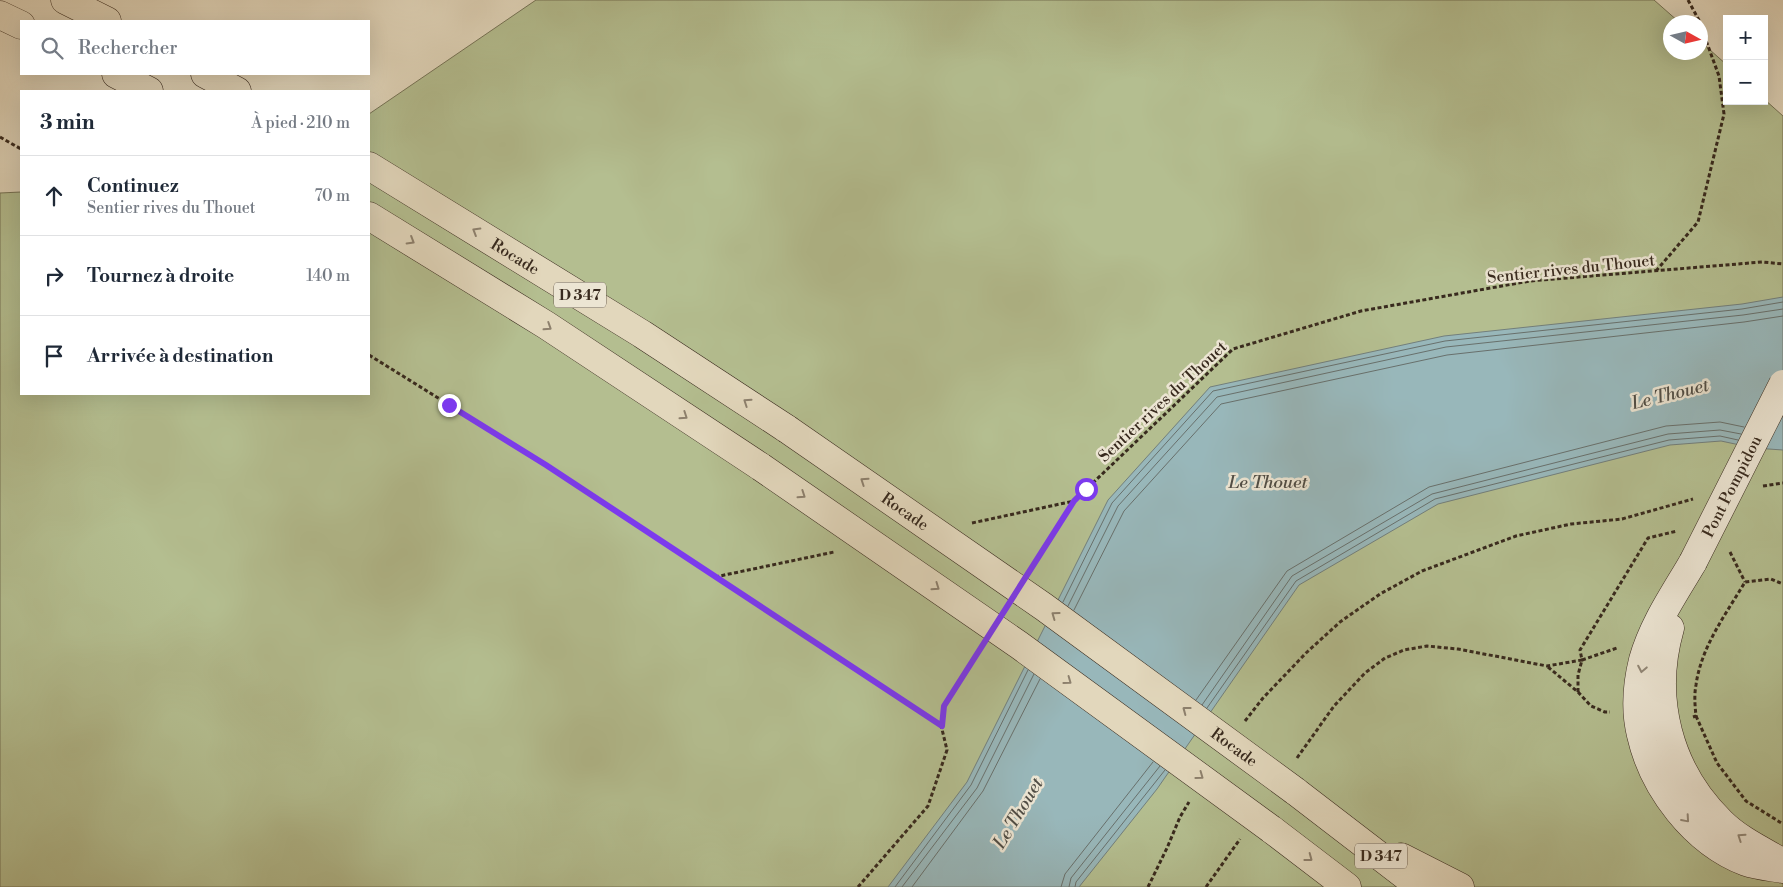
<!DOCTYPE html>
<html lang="fr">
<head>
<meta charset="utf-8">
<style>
	body { margin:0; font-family:"Libre Bodoni",serif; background:#f6f6f7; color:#1f2937 }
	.controls { position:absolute; right:15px; top:15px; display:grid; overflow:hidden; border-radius:0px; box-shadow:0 5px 20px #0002 }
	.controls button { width:45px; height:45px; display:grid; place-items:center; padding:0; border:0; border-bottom:1px solid #e0e1e3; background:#fff; color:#1f2937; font:25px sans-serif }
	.compass { position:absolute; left:1663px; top:15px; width:45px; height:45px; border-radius:50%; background:#fff; box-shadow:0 5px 20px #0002; rotate:98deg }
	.stop { position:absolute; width:15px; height:15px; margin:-11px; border:4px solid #7c3aed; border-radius:50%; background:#fff }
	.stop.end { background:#7c3aed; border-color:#fff; box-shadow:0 1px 5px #0008 }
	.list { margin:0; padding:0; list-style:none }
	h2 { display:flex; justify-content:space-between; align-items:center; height:65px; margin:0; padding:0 20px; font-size:21px }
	h2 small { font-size:16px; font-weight:400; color:#747a83 }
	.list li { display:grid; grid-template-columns:32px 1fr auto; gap:15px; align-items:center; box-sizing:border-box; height:80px; padding:0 20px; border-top:1px solid #e0e1e3 }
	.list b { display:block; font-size:19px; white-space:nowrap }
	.list p { margin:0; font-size:16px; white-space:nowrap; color:#747a83 }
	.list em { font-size:16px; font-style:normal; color:#747a83 }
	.icon { flex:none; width:28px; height:28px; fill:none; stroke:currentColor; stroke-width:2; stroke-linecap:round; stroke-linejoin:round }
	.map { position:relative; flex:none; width:1783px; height:887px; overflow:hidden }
	.search { position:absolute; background:#fff; box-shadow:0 5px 20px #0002; left:20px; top:20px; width:350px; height:55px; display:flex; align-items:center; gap:12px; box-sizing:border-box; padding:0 18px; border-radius:0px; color:#747a83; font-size:19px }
	.panel { position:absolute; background:#fff; box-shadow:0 5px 20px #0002; left:20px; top:90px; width:350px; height:305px; border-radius:0px }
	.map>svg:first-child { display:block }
	.green { fill:#b4be90; stroke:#767457 }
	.water { fill:#98b7ba; stroke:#727f7c }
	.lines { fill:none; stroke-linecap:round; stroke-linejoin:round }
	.shore { stroke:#68706c; stroke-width:1 }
	.secondary-casing { stroke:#382a1e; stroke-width:29 }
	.trunk-casing { stroke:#382a1e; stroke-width:29 }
	.path { stroke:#382a1e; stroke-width:3; stroke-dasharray:4 2.5; stroke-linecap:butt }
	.secondary { stroke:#ece5d3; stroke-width:28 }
	.trunk { stroke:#e2d7bc; stroke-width:28 }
	.secondary-bridge-casing { stroke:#382a1e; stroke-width:29; stroke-linecap:butt }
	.trunk-bridge-casing { stroke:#382a1e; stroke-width:29; stroke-linecap:butt }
	.secondary-bridge { stroke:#ece5d3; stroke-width:28 }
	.trunk-bridge { stroke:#e2d7bc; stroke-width:28 }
	.oneway { stroke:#8d806d }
	.oneway2 { stroke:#928878 }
	.route { stroke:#7c3aed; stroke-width:6 }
	.labels { text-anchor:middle; stroke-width:5; stroke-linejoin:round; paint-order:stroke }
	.shield { fill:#ece5d3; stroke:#6e6254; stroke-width:1 }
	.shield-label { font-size:15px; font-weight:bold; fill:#382a1e }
	.street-label { font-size:16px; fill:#382a1e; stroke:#ece5d3 }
	.water-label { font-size:18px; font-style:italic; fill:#504d45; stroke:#ece5d3 }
</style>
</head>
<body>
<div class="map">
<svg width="1783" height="887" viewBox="0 0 1783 887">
	<rect width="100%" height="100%" fill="#e2d7bc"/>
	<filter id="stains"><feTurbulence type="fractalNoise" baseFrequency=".004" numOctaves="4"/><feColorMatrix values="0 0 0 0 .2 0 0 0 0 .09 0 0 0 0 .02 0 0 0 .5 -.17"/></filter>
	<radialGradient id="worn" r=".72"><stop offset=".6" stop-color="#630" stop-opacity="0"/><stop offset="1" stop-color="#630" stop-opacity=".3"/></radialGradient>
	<polygon class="green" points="536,0 1654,0 1679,22 1670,22 1670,52 1700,52 1701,42 1727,65 1727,101 1764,101 1764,99 1783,116 1783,887 0,887 0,193 21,192 21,394 369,394 369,114"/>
	<polygon class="water" points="1783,297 1783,450 1754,448 1721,441 1670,445 1438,504 1299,585 1157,789 1079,887 888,887 967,782 1108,500 1210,387 1444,336 1742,304"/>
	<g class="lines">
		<g class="shore">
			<polyline points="1063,602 1112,503 1213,391 1445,341 1742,309 1783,302"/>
			<polyline points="1068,606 1118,506 1217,397 1446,347 1743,315 1783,309"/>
			<polyline points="1074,610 1124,511 1221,404 1447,355 1744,322 1783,316"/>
			<polyline points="1196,700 1287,571 1429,487 1666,426 1720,422 1744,427"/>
			<polyline points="1202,705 1292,576 1432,494 1668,434 1720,430 1741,434"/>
			<polyline points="1207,708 1296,581 1435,499 1669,440 1720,436 1738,440"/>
			<polyline points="895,887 971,785 1028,670"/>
			<polyline points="902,887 977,788 1034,674"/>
			<polyline points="912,887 983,791 1040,679"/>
			<polyline points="1061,887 1065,874 1153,762"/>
			<polyline points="1069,887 1071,878 1160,766"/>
			<polyline points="1075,887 1076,882 1165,770"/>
		</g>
		<g class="secondary-casing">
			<g id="secondary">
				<path d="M 1693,562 C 1675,593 1653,624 1643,660 C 1637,684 1635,711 1641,735 C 1653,788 1694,842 1746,862 C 1757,866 1771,867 1783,869"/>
				<path d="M 1670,628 C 1650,698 1668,770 1721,822 C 1738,839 1761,850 1782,862"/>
			</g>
		</g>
		<g class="trunk-casing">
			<g id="trunk">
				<polyline points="65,0 107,21"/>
				<polyline points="0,15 21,25"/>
				<polyline points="116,74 149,91"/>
				<polyline points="205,74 237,91"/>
				<path id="s1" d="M 369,166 L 642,334 L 787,429"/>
				<polyline points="369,216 546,325 761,467"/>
				<polyline points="1295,791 1420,887"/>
				<polyline points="1271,829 1347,887"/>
				<polyline points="1401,857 1460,887"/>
			</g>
		</g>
		<g class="path">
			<polyline points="1688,0 1700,22"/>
			<polyline points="0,137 21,149"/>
			<polyline points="1656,271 1698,222 1724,114 1719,76 1700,24"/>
			<polyline points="369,355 546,465 941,725"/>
			<polyline points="1763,486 1783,483"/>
			<polyline points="972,523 1074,501"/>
			<polyline points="1730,552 1745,582"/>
			<polyline points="1032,567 1074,501 1233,349 1361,311 1530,281 1762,262 1783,264"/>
			<polyline points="715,577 834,552"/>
			<polyline points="1548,667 1578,692 1591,706 1605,712 1610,712"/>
			<polyline points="1578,692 1578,675 1582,660 1617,648"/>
			<polyline points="1696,716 1717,763 1746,801 1783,824"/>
			<path d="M 1693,717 L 1696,716 C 1695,706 1694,695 1696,685 C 1701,647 1726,614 1745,582 L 1771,579 L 1783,584"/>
			<polyline points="1245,721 1263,698 1306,653 1340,622 1380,594 1422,571 1516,536 1571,524 1622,519 1693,499"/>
			<polyline points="1297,758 1334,706 1365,673 1385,658 1404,650 1427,646 1458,649 1547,666 1582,660 1580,650 1648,538 1677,531"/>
			<polyline points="858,887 928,806 947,750 941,725 944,706 979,651"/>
			<polyline points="1148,887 1167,848 1180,817 1189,802"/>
			<polyline points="1206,887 1240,839"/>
		</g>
		<use href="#secondary" class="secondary"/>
		<use href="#trunk" class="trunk"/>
		<g class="secondary-bridge-casing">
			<g id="secondary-bridge">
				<path id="s2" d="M 1693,562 L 1783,384"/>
			</g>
		</g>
		<g class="trunk-bridge-casing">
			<g id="trunk-bridge">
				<path id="s3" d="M 787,429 L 1044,607 L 1295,791"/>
				<polyline points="761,467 1019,645 1271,829"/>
			</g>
		</g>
		<use href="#secondary-bridge" class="secondary-bridge"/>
		<use href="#trunk-bridge" class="trunk-bridge"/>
	</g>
	<defs><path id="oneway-chevron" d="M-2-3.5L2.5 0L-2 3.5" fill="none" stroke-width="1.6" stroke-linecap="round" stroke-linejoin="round" transform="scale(1.25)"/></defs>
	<g class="oneway">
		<use href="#oneway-chevron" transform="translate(476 231) rotate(-149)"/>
		<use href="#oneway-chevron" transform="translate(411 241) rotate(31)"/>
		<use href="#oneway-chevron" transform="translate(548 327) rotate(33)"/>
		<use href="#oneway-chevron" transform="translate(747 402) rotate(-146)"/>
		<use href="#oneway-chevron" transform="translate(684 416) rotate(34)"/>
		<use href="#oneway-chevron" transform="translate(864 481) rotate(-146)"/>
		<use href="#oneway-chevron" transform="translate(802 495) rotate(34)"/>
		<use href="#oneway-chevron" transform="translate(936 587) rotate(35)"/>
		<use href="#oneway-chevron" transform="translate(1055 615) rotate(-144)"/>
		<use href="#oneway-chevron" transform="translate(1068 681) rotate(36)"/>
		<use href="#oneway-chevron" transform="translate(1186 710) rotate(-143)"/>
		<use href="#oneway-chevron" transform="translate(1200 776) rotate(36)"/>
		<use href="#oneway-chevron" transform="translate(1309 858) rotate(37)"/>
	</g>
	<g class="oneway2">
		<use href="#oneway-chevron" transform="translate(1642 669) rotate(101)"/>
		<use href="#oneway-chevron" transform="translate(1686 819) rotate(49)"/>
		<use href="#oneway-chevron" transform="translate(1741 837) rotate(-146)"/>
	</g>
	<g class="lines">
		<polyline class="route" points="449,405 546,465 942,726 944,706 1074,501 1086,489"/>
	</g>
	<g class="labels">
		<g class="shield">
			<rect x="554" y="282.5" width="52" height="25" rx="4"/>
			<rect x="1355" y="843.5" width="52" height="25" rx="4"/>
		</g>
		<g class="shield-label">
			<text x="580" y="300">D 347</text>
			<text x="1381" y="861">D 347</text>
		</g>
		<g class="street-label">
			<text dy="6" stroke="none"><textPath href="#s1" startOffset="172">Rocade</textPath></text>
			<text transform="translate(1571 268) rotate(-6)" y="6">Sentier rives du Thouet</text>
			<text transform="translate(1162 401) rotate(-43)" y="6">Sentier rives du Thouet</text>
			<text dy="6" stroke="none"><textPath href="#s2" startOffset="85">Pont Pompidou</textPath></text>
			<text dy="6" stroke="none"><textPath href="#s3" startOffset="144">Rocade</textPath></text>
			<text dy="6" stroke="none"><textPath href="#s3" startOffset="549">Rocade</textPath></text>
		</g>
		<g class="water-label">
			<text transform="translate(1670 394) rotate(-14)" y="6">Le Thouet</text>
			<text x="1268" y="488">Le Thouet</text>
			<text transform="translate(1018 813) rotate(-59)" y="6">Le Thouet</text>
		</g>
	</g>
	<rect width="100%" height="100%" filter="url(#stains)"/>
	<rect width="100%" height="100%" fill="url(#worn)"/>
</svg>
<div class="controls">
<button>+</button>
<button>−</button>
</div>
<svg class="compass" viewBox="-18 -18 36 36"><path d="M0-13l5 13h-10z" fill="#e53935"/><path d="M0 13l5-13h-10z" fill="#747a83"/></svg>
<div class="stop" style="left:1086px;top:489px"></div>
<div class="stop end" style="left:449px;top:405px"></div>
<div class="search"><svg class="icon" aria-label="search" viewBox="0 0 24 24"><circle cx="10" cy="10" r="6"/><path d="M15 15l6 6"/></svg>Rechercher</div>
<section class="panel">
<h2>3 min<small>À pied · 210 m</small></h2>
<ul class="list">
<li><svg class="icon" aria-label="ahead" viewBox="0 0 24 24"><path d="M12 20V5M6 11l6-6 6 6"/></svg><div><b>Continuez</b><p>Sentier rives du Thouet</p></div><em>70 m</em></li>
<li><svg class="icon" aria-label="right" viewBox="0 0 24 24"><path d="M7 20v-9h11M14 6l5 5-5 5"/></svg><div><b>Tournez à droite</b></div><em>140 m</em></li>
<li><svg class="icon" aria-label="arrive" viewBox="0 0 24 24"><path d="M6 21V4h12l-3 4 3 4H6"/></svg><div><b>Arrivée à destination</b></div></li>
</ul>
</section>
</div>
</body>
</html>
